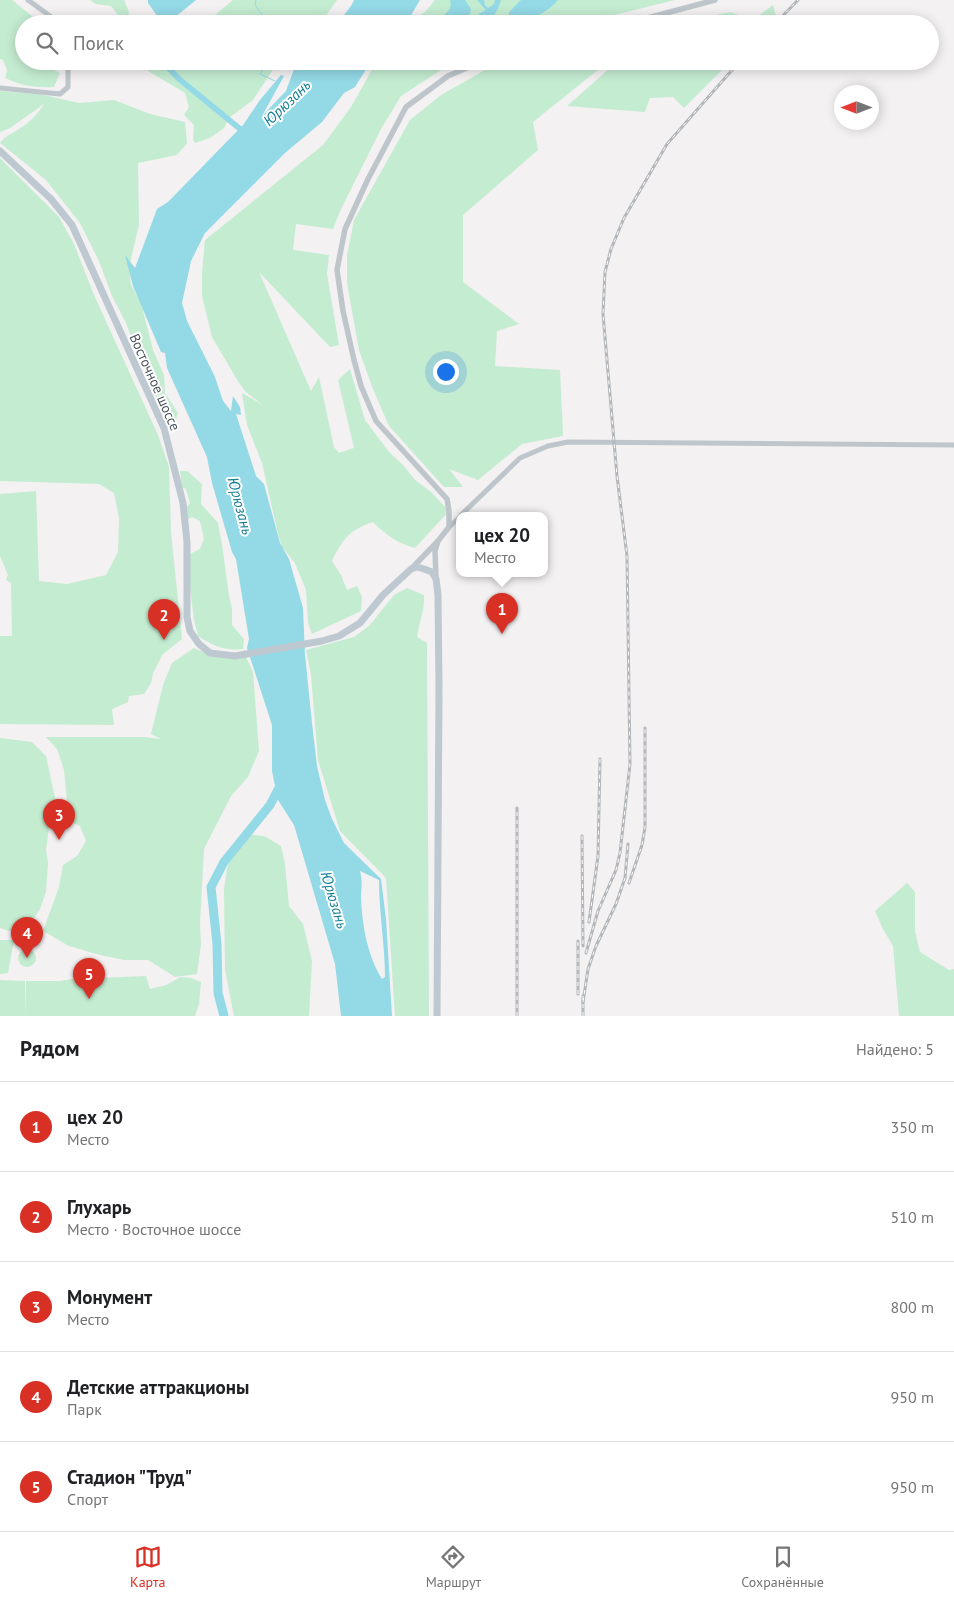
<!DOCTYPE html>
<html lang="ru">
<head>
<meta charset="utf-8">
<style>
	body { margin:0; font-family:"PT Sans",sans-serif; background:#f2f2f2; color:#202124 }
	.compass { position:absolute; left:834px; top:85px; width:45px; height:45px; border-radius:50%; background:#fff; box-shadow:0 2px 12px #0003; rotate:270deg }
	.you { position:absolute; left:445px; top:371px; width:18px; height:18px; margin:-12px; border:4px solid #fff; border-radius:50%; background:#1a73e8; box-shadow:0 0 0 8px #1a73e833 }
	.badge { display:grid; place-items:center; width:32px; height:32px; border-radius:50%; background:#d93025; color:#fff; font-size:16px; font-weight:700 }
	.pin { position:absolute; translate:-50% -41px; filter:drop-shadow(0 1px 2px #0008) }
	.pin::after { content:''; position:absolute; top:26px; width:18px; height:15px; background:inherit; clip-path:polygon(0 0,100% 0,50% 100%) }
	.popup { position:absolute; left:456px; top:512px; width:92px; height:65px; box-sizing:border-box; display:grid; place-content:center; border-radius:10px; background:#fff; filter:drop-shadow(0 1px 4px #0005); font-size:16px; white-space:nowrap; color:#757577 }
	.popup b { font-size:19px; color:#202124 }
	.popup::after { content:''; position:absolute; left:50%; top:100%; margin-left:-10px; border:10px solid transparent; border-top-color:#fff }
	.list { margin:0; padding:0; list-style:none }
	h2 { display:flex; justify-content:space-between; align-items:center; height:65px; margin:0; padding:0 20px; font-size:21px }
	h2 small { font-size:16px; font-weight:400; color:#757577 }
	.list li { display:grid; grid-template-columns:32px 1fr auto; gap:15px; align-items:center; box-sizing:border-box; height:90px; padding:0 20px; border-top:1px solid #e0e0e0 }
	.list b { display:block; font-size:19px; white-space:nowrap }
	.list p { margin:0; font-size:16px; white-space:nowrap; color:#757577 }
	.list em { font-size:16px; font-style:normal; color:#757577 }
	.icon { flex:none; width:28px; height:28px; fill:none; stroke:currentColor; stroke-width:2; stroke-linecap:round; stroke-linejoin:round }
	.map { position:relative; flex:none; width:954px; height:1016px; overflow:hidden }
	.search { position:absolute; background:#fff; box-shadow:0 2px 12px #0003; left:15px; right:15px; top:15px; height:55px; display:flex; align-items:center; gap:12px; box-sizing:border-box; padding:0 18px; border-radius:28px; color:#757577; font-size:19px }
	.sheet { height:515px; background:#fff }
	nav { display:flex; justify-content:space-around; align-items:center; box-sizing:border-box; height:70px; border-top:1px solid #e0e0e0; background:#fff; font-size:14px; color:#757577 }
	nav a { display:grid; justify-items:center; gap:2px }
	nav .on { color:#d93025 }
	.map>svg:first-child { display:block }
	.green { fill:#c4ecd1 }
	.water { fill:#94d9e6; fill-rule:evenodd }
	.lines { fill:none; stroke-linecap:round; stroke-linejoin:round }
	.stream { stroke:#94d9e6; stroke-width:1 }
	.canal { stroke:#94d9e6; stroke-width:5.5 }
	.river { stroke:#94d9e6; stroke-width:9 }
	.minor { stroke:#bec6cc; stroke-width:5 }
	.tertiary { stroke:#bec6cc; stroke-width:5.5 }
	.secondary { stroke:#bec8d1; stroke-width:7 }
	.rail-casing { stroke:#b3b6ba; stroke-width:3 }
	.rail { stroke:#fff; stroke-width:1; stroke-dasharray:4; stroke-linecap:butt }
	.labels { text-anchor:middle; stroke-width:4; stroke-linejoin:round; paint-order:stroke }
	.street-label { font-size:14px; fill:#4a555d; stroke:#fff }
	.water-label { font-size:15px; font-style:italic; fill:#178194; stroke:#fff }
</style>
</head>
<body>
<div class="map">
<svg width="954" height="1016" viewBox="0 0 954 1016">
	<rect width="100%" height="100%" fill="#f3f1f1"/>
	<g class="green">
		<path d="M 0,0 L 12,0 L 42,24 L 24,24 L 24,61 L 39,61 L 41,64 L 60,73 L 54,87 C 36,88 22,86 5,78 L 7,70 L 3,60 L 0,59 Z"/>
		<polygon points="90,0 124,0 129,12 128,20 123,21 111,6 96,4"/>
		<polygon points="233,0 337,0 320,24 204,24"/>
		<polygon points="435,0 675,0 578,24 408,24 426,11"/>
		<polygon points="773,5 776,16 768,24 674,24 730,12 753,20"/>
		<polygon points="148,61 282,61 272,71 253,100 230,117 224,128 210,138 195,143 193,140 194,125 184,115 189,107 185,93 148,71"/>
		<path d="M 377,61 L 455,61 L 401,96 L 381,129 L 341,209 L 333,229 L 296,224 L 293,250 L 329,255 L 327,274 L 339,345 L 330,347 L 259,272 L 311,391 L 319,377 L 334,447 L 339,453 L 354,448 L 338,380 L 350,369 L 365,420 L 389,452 L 403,465 L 415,480 L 431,492 L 449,511 L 415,548 C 397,543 386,535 373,522 C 349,530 343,539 332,561 L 341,575 L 347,590 L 357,586 L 362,597 L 361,611 L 312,634 L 308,623 L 306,590 L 295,563 L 282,547 L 278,534 L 262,463 L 247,425 L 242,393 L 263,405 L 246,392 L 239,383 L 212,337 L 202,296 L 202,273 L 205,240 L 323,145 L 351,107 Z"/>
		<polygon points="511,61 609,61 533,122 538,150 463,215 463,282 519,324 497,331 495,366 560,370 563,436 522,444 478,480 449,469 463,487 444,487 389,426 373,389 359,350 347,283 347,255 354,220 410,120 441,95 492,66"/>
		<polygon points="618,61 731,61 684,108 673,97 650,98 645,112 567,106"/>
		<path d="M 0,91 L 39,94 L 79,103 L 114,100 L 150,114 L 185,122 L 187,143 L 177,155 L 138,163 L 139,225 L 129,267 L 131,285 L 141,303 L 153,350 L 164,375 L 165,393 L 178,413 L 175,423 L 165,420 L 157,400 L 154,387 L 140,360 L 126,323 L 112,296 L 99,261 L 80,223 L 46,180 L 0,143 C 5,136 12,134 19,129 C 29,123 38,114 44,104 L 10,128 L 0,132 Z"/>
		<polygon points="0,158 59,217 74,244 94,295 158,435 169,467 171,532 182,639 163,654 153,673 151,683 144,694 129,696 128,702 112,709 114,725 0,724 0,636 12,636 11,583 6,580 8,575 0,556 0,494 36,491 39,581 67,584 106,575 118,552 119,518 114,493 99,484 0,481"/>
		<path d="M 180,471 L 187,471 L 202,484 L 201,504 L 218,523 L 222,544 L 229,596 L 232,608 L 232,625 L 244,639 L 243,649 C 225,651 213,646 198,636 L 194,620 L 186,556 L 200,549 L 204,539 L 200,521 L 192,517 L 186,520 L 184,511 L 190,503 L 186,489 L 182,487 Z"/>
		<path d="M 407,588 L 424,595 C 425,609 419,623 417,637 L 427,643 L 429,1016 L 395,1016 L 386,878 L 340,831 L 318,760 L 311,675 L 306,650 L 354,637 L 369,626 L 394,595 Z"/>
		<polygon points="194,648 203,652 246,657 253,672 259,751 248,777 231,796 204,849 200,923 201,944 197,974 175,977 148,960 124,960 100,955 69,946 43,931 59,887 63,865 77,856 86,841 80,826 69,821 64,770 57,749 46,737 144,737 161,739 151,734 163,685 172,663"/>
		<polygon points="0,738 32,742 46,756 55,798 50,820 46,850 48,863 46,892 40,909 32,921 18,930 10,931 0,928"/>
		<polygon points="244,834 264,836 281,846 285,864 289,906 303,924 312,961 309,1016 234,1016 225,970 224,889 227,869 234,848"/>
		<polygon points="907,883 915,892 915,931 920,952 949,970 954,969 954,1016 899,1016 893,946 883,929 875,911"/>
		<polygon points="0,940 14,940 8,973 0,974"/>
		<circle cx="27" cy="958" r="9"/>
		<polygon points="146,976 150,989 166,985 181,977 191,978 201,982 199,1004 195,1016 25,1016 26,981 60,981 72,979"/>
		<polygon points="0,980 25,981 25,1016 0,1016"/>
	</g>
	<g class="water">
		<polygon points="148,0 196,0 174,18 158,17 148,3"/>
		<polygon points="354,0 420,0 407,22 396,24 337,24 351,6"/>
		<path d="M 450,0 L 465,0 L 471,9 L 470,14 L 465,21 L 460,18 L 458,24 L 434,24 C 439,15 454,14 450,0 Z"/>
		<polygon points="477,0 484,0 485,5 488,8 494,4 495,0 501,0 498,9 492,18 496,21 506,18 501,24 486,24 484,16 478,14 486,10"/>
		<path d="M 521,0 L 558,0 C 547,13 530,21 513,21 L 509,18 L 509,12 Z"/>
		<path d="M 302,61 L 386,61 L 370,63 L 355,87 L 344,93 L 322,122 L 285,153 L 205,233 L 191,261 L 182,303 L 187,321 L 215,377 L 223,401 L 231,411 L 233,396 L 240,407 L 241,415 L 236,414 L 256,476 L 264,484 L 280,543 L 289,559 L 303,608 L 305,655 L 312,723 L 317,766 L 325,800 L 332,819 L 344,843 L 381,879 L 386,919 L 392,1016 L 341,1016 L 335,964 L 294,825 L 278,800 L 272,771 L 272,725 L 247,648 L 249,639 L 236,559 L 232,552 L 212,483 L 207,457 L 167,368 L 165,353 L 161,352 L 133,286 L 125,255 L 135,268 L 157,209 L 168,202 L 243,125 L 260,100 L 281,75 L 284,76 L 262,116 L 286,91 L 294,69 ZM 360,871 L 379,880 C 379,913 385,945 385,977 L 382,979 C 368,957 362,925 361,898 C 361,888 363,882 360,871 Z"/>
	</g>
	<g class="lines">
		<g class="stream">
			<polyline points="256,0 255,5 269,24"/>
			<polyline points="269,61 260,74 275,81"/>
		</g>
		<g class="canal">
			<polyline points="155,24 158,17"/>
			<polyline points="162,61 179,79 245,133"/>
		</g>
		<polyline class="river" points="224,1016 218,993 217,944 211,887 224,862 270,805 282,782"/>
		<g class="minor">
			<polyline points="28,0 54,19 57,24"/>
			<polyline points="0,88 60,94 68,87 68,61"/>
			<polyline points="461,515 520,458 548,446 568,442 954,445"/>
			<polyline points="449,527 460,517"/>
		</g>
		<g class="tertiary">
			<polyline points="625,24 715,0"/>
			<polyline points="412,568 437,542"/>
			<polyline points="436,579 435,551 438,541 449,527 449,511 447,499 376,421 361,386 354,360 343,311 337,270 345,229 368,179 406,107 448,76 483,61"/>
		</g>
		<polyline class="secondary" points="0,151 51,199 72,225 164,428 183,503 187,542 187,617 190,631 199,644 210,653 235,656 322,641 339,636 360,623 383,595 411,569 417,567 424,569 432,572 436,579 438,595 439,689 437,1016"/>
		<g class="rail-casing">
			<g id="rail">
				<polyline points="775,24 798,0"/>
				<polyline points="582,836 583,946"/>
				<polyline points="629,883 642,845 645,827 645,728"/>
				<polyline points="589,922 598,856 600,759"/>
				<polyline points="586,953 598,911 616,870 620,853 630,764 627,556 617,476 603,314 605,272 611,249 624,218 667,144 740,61"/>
				<polyline points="578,994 578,941"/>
				<polyline points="583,1002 588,969 596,946 616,904 625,878 628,844"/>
				<polyline points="517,1016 517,808"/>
				<polyline points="583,1016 583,996"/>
			</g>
		</g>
		<use href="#rail" class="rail"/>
	</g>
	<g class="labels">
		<g class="street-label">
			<text transform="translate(155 382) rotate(66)" y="5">Восточное шоссе</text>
		</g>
		<g class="water-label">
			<text transform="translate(287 103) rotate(-44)" y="5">Юрюзань</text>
			<text transform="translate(240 506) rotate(75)" y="5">Юрюзань</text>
			<text transform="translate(334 900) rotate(73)" y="5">Юрюзань</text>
		</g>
	</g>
</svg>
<svg class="compass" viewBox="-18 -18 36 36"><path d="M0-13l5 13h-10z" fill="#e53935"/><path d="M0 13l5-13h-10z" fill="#757577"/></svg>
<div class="you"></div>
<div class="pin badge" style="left:502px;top:634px">1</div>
<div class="popup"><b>цех 20</b>Место</div>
<div class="pin badge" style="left:164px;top:640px">2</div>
<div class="pin badge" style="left:59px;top:840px">3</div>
<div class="pin badge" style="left:27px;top:958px">4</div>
<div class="pin badge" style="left:89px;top:999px">5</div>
<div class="search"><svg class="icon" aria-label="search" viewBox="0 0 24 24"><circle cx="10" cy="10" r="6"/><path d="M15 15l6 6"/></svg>Поиск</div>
</div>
<section class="sheet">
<h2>Рядом<small>Найдено: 5</small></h2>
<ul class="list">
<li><span class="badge">1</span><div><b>цех 20</b><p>Место</p></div><em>350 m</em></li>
<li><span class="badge">2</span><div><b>Глухарь</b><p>Место · Восточное шоссе</p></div><em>510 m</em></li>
<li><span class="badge">3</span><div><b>Монумент</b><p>Место</p></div><em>800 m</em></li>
<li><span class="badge">4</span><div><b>Детские аттракционы</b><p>Парк</p></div><em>950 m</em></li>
<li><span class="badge">5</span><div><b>Стадион &quot;Труд&quot;</b><p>Спорт</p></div><em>950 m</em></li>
</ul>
</section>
<nav>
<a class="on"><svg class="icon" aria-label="map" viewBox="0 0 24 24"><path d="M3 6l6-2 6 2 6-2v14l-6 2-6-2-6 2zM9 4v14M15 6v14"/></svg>Карта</a>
<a><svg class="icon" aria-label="directions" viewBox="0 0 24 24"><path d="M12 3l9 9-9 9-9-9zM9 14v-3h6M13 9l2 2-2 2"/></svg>Маршрут</a>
<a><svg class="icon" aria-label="saved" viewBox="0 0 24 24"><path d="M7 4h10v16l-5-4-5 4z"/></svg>Сохранённые</a>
</nav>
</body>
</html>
